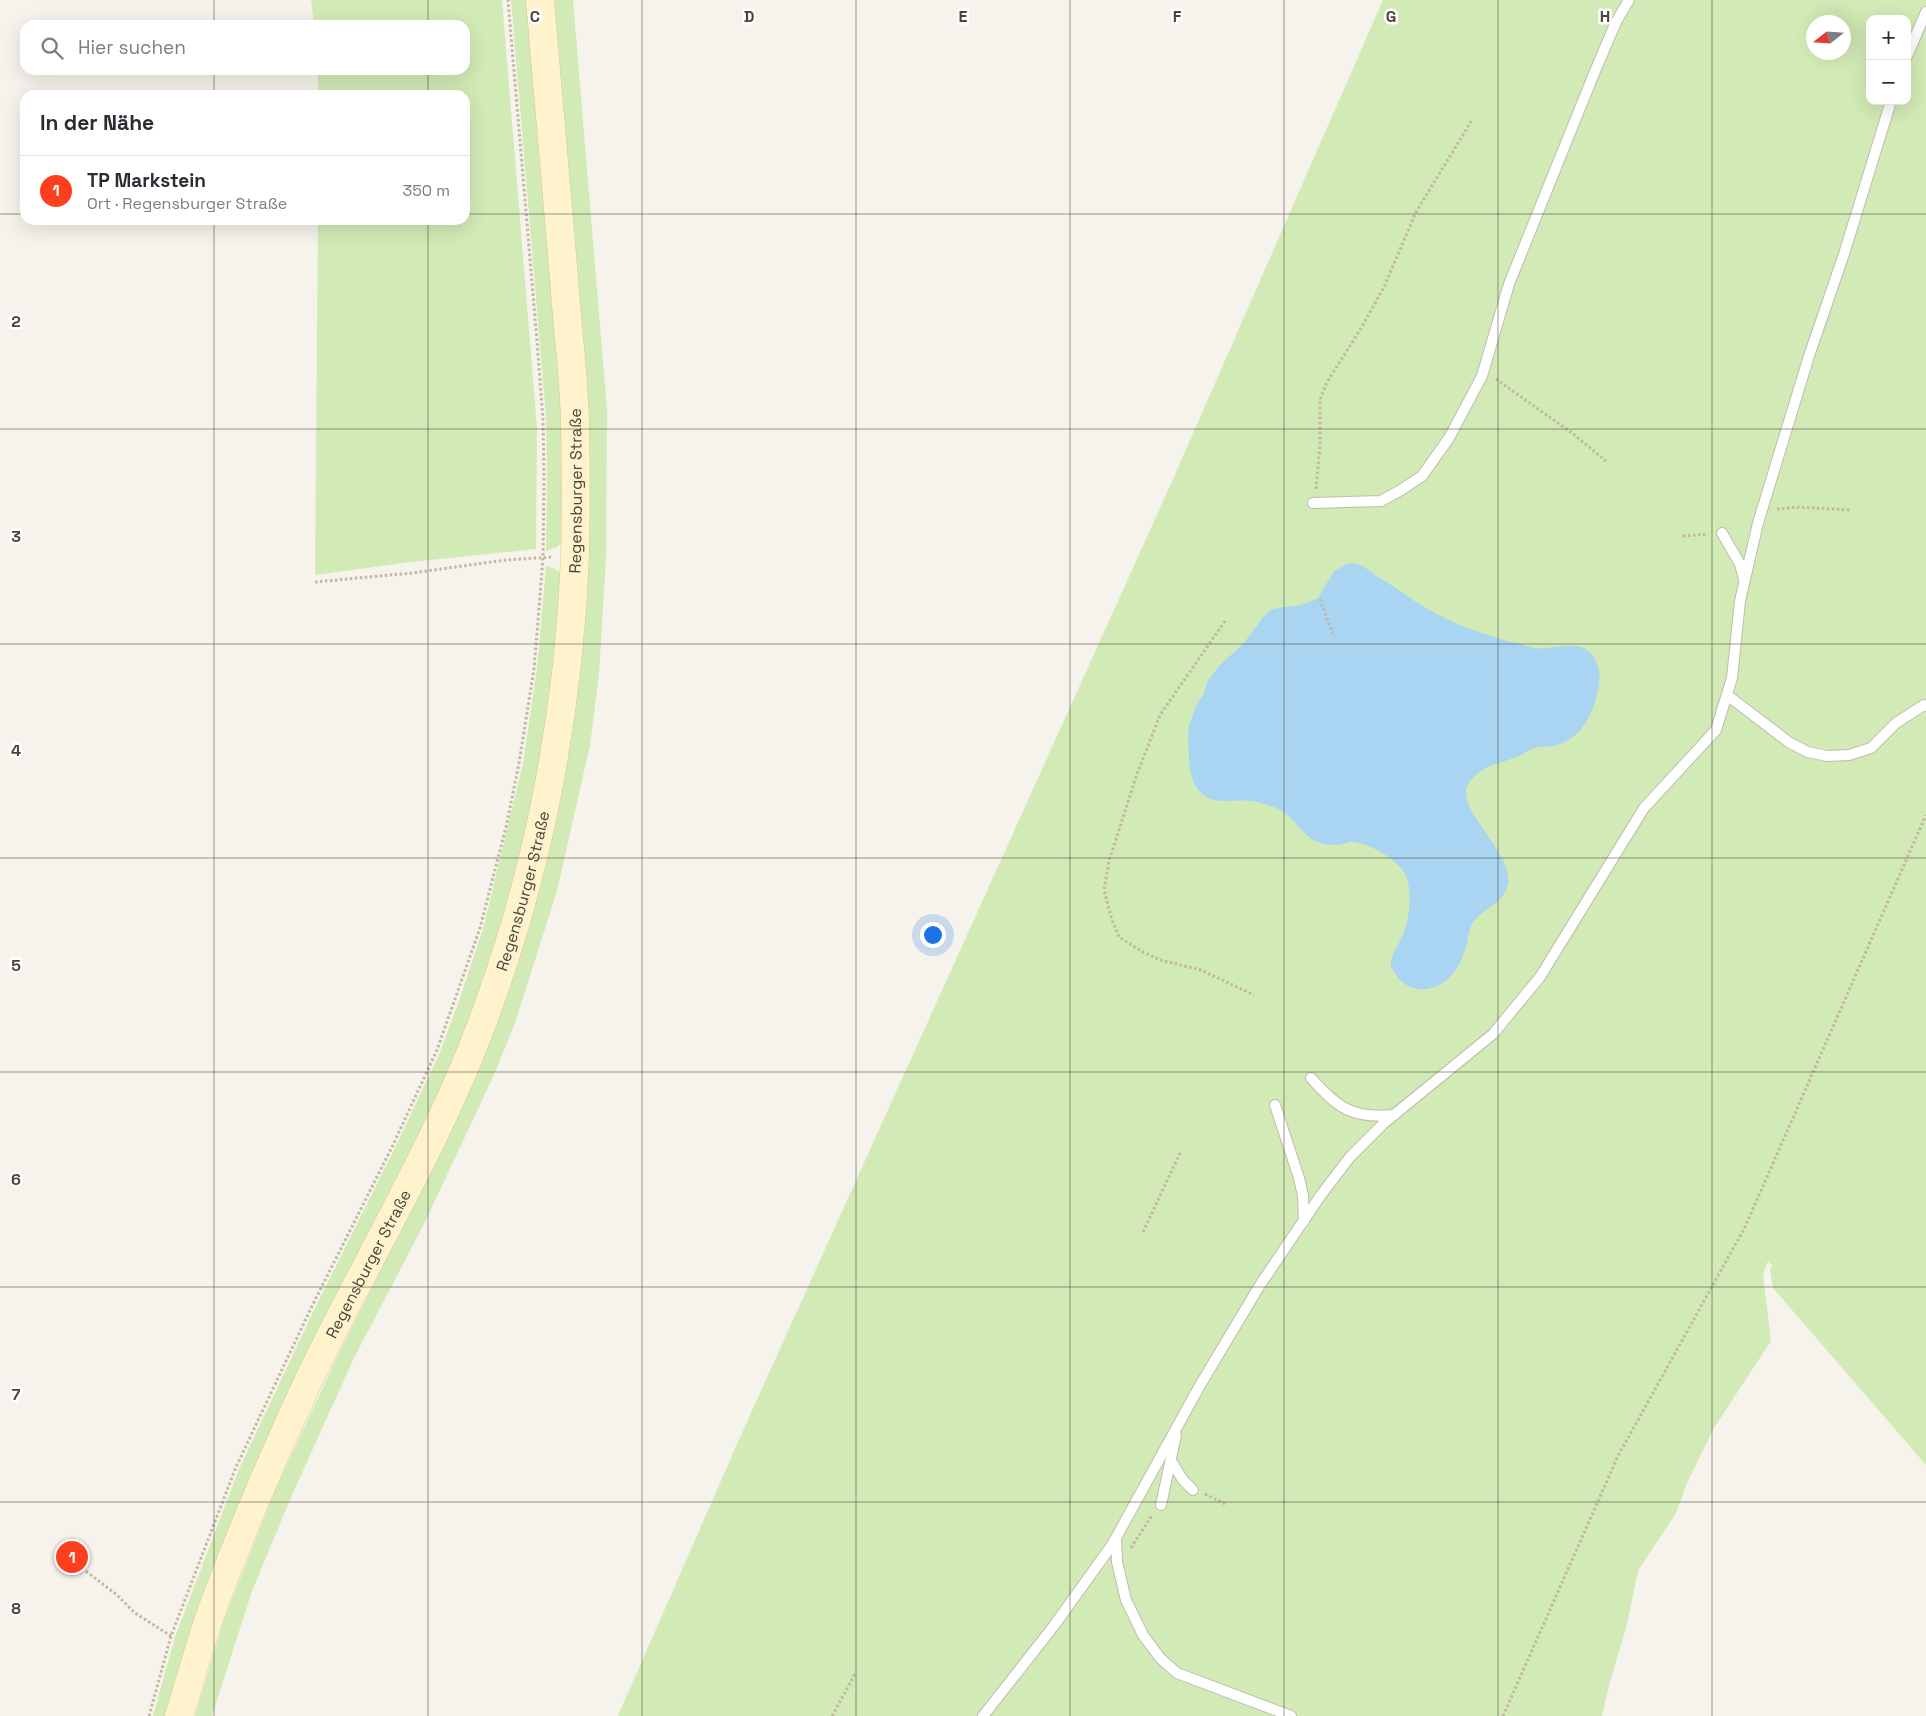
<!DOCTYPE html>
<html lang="de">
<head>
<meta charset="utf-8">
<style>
	body { margin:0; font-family:"Space Grotesk",sans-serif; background:#f7f7f7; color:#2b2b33 }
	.controls { position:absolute; right:15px; top:15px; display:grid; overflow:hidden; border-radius:10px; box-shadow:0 5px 20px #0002 }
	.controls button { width:45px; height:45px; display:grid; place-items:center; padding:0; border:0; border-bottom:1px solid #e1e1e2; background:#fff; color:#2b2b33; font:25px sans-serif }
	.compass { position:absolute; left:1806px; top:15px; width:45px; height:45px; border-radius:50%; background:#fff; box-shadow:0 5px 20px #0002; rotate:253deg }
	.you { position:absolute; left:932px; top:934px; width:18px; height:18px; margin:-12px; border:4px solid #fff; border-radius:50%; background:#1a73e8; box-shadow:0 0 0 8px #1a73e833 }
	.badge { display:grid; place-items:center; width:32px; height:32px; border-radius:50%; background:#fc3f1d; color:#fff; font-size:16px; font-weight:700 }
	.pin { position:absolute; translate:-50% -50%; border:2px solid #fff; box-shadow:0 1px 5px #0006 }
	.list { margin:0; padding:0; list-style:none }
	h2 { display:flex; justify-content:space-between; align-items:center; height:65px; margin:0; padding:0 20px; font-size:21px }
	h2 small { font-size:16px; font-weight:400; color:#7c7c81 }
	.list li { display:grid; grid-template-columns:32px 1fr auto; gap:15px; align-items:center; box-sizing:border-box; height:70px; padding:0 20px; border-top:1px solid #e1e1e2 }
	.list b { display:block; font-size:19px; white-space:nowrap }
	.list p { margin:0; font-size:16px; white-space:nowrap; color:#7c7c81 }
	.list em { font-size:16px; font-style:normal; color:#7c7c81 }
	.icon { flex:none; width:28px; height:28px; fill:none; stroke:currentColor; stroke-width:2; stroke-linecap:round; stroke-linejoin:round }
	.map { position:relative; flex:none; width:1926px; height:1716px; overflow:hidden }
	.search { position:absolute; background:#fff; box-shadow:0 5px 20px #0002; left:20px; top:20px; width:450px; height:55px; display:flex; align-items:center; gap:12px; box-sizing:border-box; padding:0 18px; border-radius:15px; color:#7c7c81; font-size:19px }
	.panel { position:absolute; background:#fff; box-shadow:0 5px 20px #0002; left:20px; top:90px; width:450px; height:135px; border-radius:15px }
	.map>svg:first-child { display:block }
	.green { fill:#d2eab5; fill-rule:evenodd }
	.water { fill:#a9d4f2 }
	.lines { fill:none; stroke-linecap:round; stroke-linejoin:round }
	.lane-casing { stroke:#c2bbae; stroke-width:12 }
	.secondary-casing { stroke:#d6c79b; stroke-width:29 }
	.path { stroke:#c4b79f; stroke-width:3; stroke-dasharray:2.5 2.5; stroke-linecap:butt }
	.lane { stroke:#fff; stroke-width:10 }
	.secondary { stroke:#fff3cd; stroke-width:28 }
	.grid { fill:none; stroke:#4b4439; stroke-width:1; stroke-opacity:0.55 }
	.labels { text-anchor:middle; stroke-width:5; stroke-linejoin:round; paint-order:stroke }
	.street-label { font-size:16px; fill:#4b4439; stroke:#fff }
	.grid-label { font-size:16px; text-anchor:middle; font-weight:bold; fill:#4b4439; stroke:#fff; stroke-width:5; stroke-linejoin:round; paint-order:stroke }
</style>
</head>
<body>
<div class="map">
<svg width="1926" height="1716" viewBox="0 0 1926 1716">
	<rect width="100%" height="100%" fill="#f6f3ec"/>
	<g class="green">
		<polygon points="311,0 502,0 537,427 536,549 411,562 315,575 318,220 465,220 465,95 318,95 318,70 465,70 465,25 314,25"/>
		<polygon points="511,0 529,0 564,418 564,540 557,547 546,551 547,476 546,417"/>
		<polygon points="552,0 573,0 607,410 606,558 599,674 590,745 557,891 515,1023 493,1077 424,1224 354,1358 292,1495 252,1591 212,1716 195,1716 224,1620 276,1488 339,1353 407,1218 569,740"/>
		<path d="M 1383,0 L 1926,0 L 1926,1465 L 1773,1288 L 1770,1270 L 1772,1266 L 1768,1261 L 1763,1275 L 1771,1341 L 1714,1428 L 1687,1483 L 1676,1513 L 1638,1571 L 1627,1624 L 1609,1686 L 1602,1716 L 618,1716 L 741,1435 L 1170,486 ZM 1870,19 L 1907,19 L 1907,101 L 1870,101 ZM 1814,22 L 1844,22 L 1844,52 L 1814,52 Z"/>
		<polygon points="546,566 556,569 563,576 548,725 515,883 477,1004 170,1716 153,1716 175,1637 239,1469 315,1308 395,1148 440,1052 459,1001 483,929 523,763 537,669"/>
	</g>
	<path class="water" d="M 1353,563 C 1367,565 1375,578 1387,582 C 1392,586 1397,589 1403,593 C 1440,619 1472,632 1516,643 C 1522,644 1528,647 1534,648 C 1553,651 1584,635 1596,661 C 1601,673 1600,687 1596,698 C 1590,720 1578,741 1553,746 C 1547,747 1540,746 1534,748 C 1527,751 1521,756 1514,758 C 1497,764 1479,767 1469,783 C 1452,808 1513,850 1508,884 C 1504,905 1479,909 1471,926 C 1468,932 1468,938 1467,944 C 1465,950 1463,956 1460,962 C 1450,984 1424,999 1402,982 C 1397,978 1395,972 1391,967 C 1390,956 1397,948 1401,939 C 1409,924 1413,892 1406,876 C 1399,860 1371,844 1354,842 C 1349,841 1347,843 1343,844 C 1335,846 1327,845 1320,843 C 1302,838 1295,815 1276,808 C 1268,805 1259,802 1251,801 C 1242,800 1233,801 1224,801 C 1198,801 1189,780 1189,757 C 1189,746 1187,737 1189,726 L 1196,706 L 1204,693 L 1208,680 L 1220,665 L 1244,643 L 1264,616 L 1272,609 L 1301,605 L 1318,598 L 1334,571 L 1347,564 Z"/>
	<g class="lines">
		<g class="lane-casing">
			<g id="lane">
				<polyline points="1907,56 1926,12"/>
				<polyline points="1313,503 1381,501 1401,490 1422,476 1449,438 1482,376 1509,284 1593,76 1616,22 1629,0"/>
				<polyline points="1722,533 1740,564 1744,579"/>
				<polyline points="1727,695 1790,743 1808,752 1827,756 1849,755 1871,748 1896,723 1924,705 1926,706"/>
				<path d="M 1311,1078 C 1338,1108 1352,1119 1394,1115"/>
				<polyline points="1275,1105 1299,1178 1303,1196 1304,1221"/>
				<polyline points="1171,1461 1183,1480 1193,1490"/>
				<polyline points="1161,1505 1176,1435"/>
				<polyline points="1116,1538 1117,1562 1126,1600 1143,1635 1160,1658 1177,1673 1291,1716"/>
				<polyline points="983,1716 1053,1627 1112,1545 1199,1387 1260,1285 1321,1195 1350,1157 1384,1123 1493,1034 1540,977 1644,808 1716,730 1732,678 1740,601 1758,523 1809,356 1844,254 1891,101"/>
			</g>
		</g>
		<g class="secondary-casing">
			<g id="secondary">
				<path id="s1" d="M 179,1716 C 190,1682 199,1647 211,1613 C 239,1536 271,1462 305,1388 C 365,1261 441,1140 488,1007 C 540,864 569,709 575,557 C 576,512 576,467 575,422 C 574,374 567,326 564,278 C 556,186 548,93 540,0"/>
			</g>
		</g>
		<g class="path">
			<polyline points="1496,379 1572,433 1606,461"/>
			<polyline points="1316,489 1320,445 1320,400 1327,382 1360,330 1384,287 1416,212 1472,120"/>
			<polyline points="1777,509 1796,507 1851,510"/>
			<polyline points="1683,536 1708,534"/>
			<polyline points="315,582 412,573 506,560 552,557"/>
			<polyline points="1320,599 1334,637"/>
			<polyline points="1225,621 1160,715 1137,774 1109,861 1104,890 1112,920 1119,937 1141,951 1160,960 1201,970 1254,995"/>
			<polyline points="1143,1232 1181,1151"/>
			<polyline points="1205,1494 1225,1504"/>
			<polyline points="1131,1548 1152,1515"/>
			<polyline points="72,1557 87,1572 117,1595 135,1613 171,1636"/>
			<polyline points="149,1716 171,1636 236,1467 312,1306 392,1147 437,1050 480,928 507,823 519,763 534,669 539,609 543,557 544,477 543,420 537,341 508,0"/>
			<polyline points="832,1716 855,1674"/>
			<polyline points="1503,1716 1618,1456 1745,1227 1926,815"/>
		</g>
		<use href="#lane" class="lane"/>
		<use href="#secondary" class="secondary"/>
	</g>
	<path class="grid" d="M 214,0 L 214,25M 428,0 L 428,25M 642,0 L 642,1716M 856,0 L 856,1716M 1070,0 L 1070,1716M 1284,0 L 1284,1716M 1498,0 L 1498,1716M 1712,0 L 1712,1716M 214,70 L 214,95M 428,70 L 428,95M 0,214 L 25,214M 465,214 L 1926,214M 214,220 L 214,1716M 428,220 L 428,1716M 0,429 L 1926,429M 0,644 L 1926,644M 0,858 L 1926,858M 0,1072 L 1926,1072M 0,1287 L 1926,1287M 0,1502 L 1926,1502"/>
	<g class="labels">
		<g class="street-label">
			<text dy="6" stroke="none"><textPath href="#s1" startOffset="1301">Regensburger Straße</textPath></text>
			<text dy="6" stroke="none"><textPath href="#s1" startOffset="896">Regensburger Straße</textPath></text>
			<text dy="6" stroke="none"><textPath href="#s1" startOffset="491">Regensburger Straße</textPath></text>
		</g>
	</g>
	<g class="grid-label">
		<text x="535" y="22">C</text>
		<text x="749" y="22">D</text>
		<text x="963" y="22">E</text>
		<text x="1177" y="22">F</text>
		<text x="1391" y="22">G</text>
		<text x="1605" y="22">H</text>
		<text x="16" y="327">2</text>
		<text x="16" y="542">3</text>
		<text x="16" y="756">4</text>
		<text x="16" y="971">5</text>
		<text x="16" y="1185">6</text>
		<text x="16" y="1400">7</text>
		<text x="16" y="1614">8</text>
	</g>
</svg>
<div class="controls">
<button>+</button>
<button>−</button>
</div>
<svg class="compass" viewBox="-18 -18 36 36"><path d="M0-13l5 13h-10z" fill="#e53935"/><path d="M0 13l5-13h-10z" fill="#7c7c81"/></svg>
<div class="you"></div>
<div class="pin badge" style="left:72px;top:1557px">1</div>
<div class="search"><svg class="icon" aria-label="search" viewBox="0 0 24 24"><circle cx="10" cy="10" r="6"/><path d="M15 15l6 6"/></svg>Hier suchen</div>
<section class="panel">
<h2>In der Nähe<small></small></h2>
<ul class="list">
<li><span class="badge">1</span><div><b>TP Markstein</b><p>Ort · Regensburger Straße</p></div><em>350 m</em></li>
</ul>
</section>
</div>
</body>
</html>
